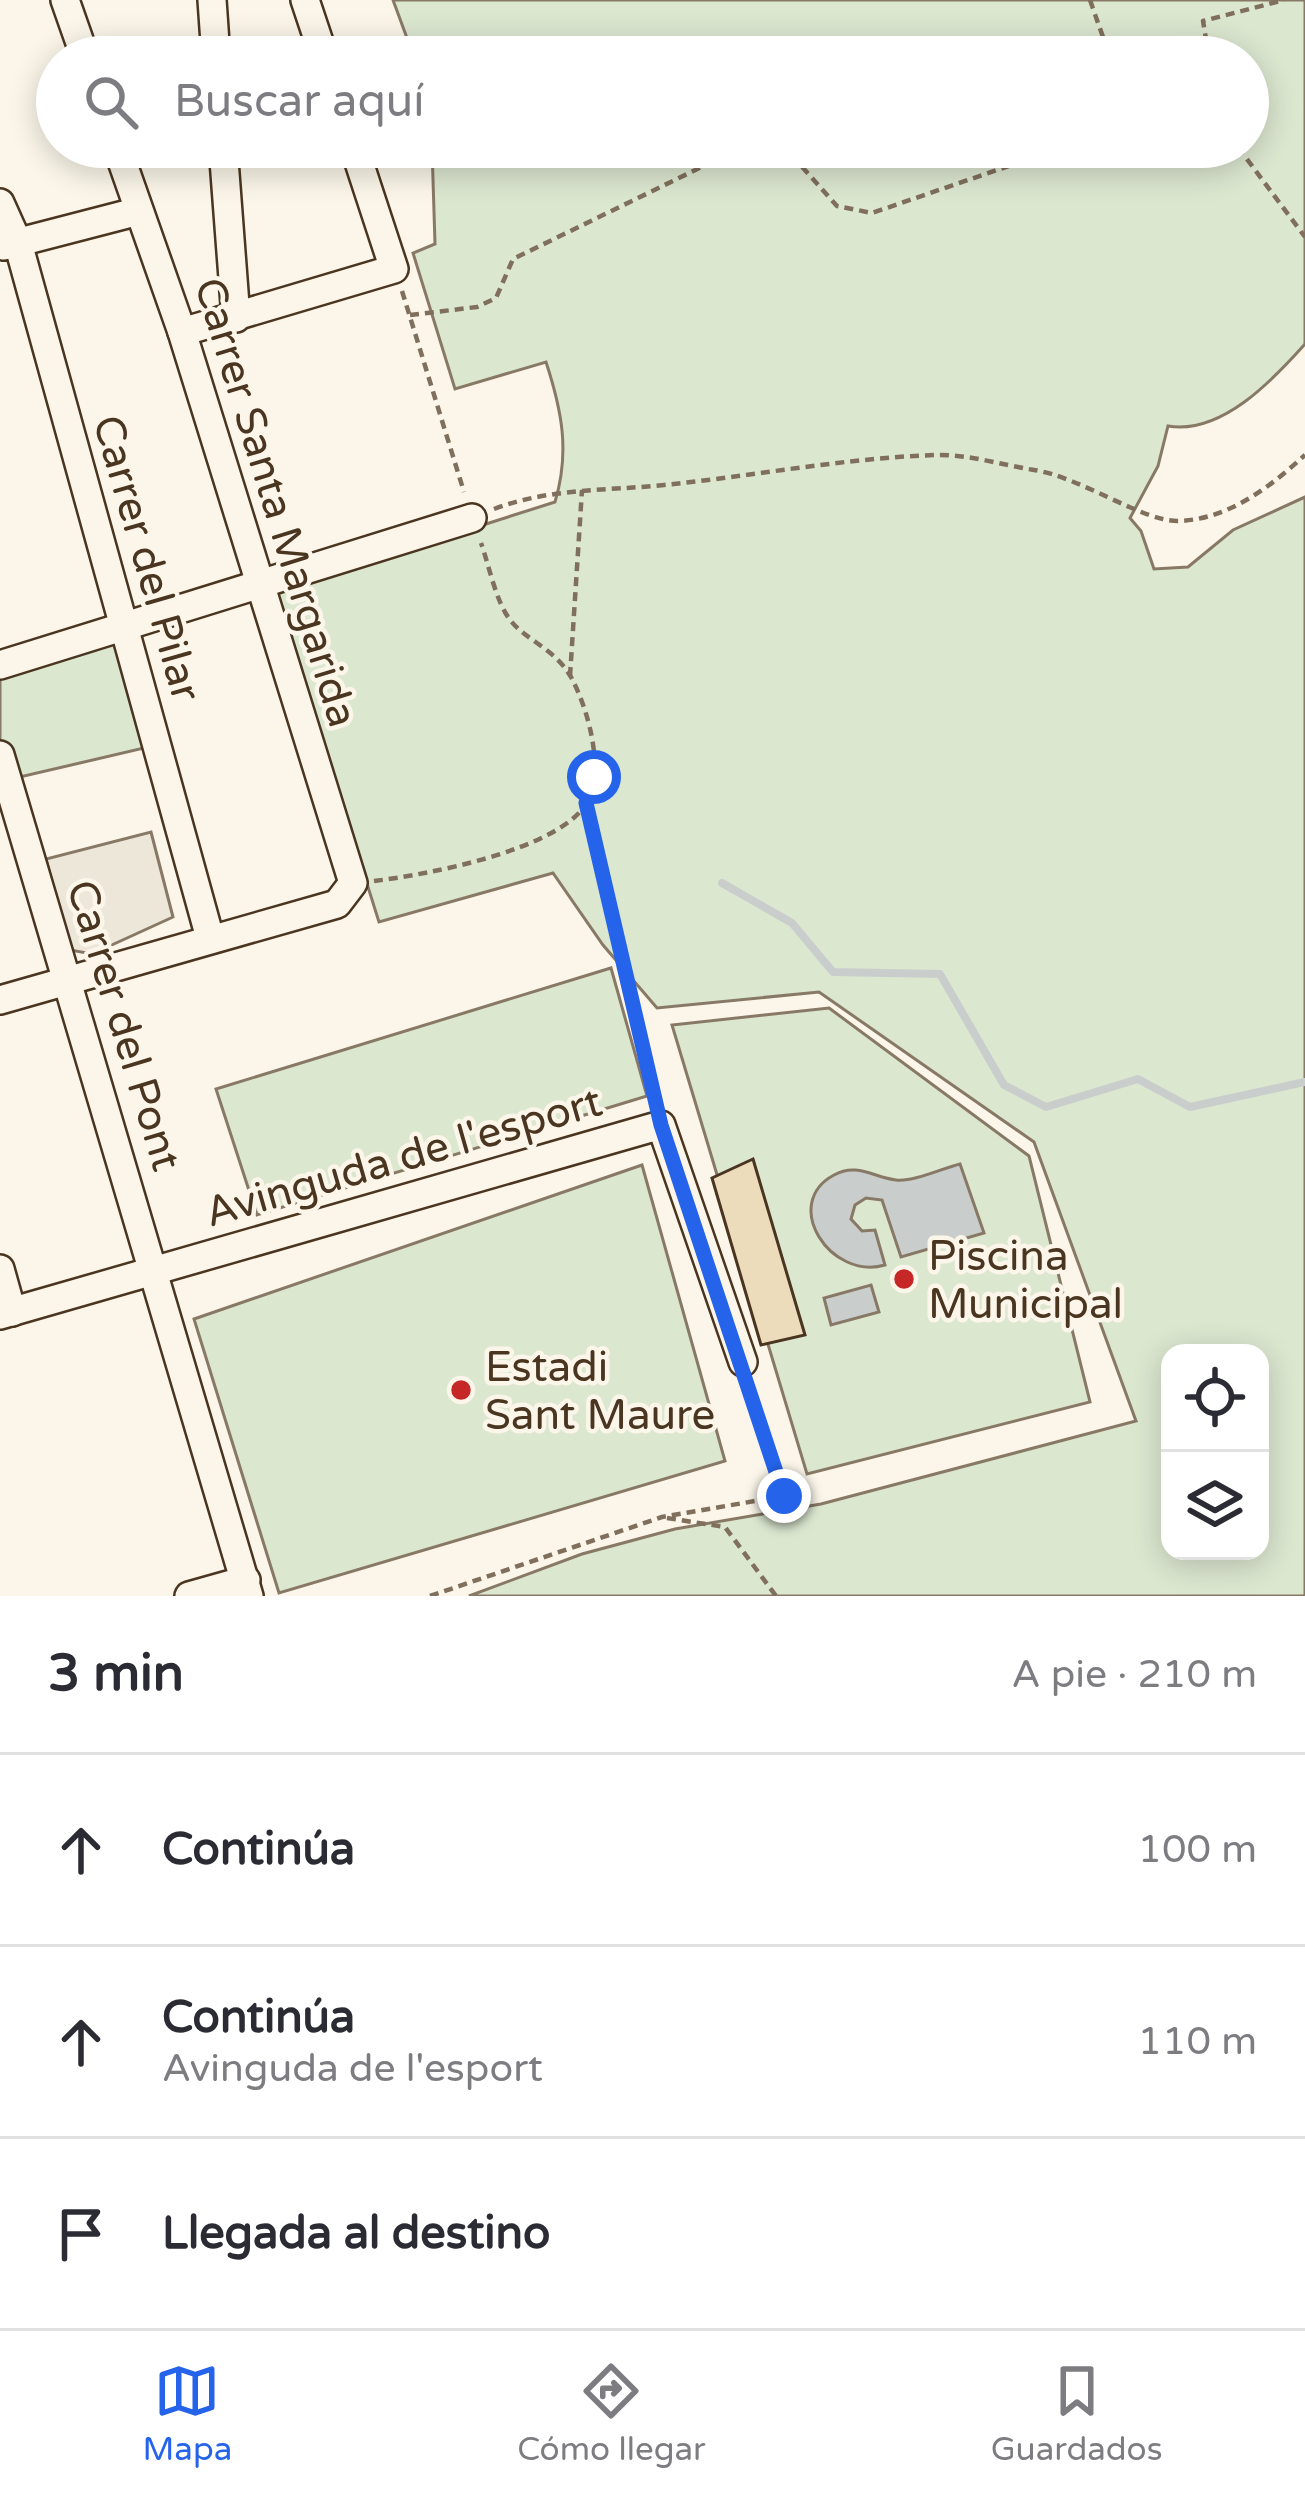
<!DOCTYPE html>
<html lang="es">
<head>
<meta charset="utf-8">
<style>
	body { margin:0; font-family:"Varela Round",sans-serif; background:#f7f7f7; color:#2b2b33 }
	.controls { position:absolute; right:36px; bottom:36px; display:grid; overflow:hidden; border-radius:24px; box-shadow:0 6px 30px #0003 }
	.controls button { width:108px; height:108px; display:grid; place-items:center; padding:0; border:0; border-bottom:3px solid #e1e1e2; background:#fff; color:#2b2b33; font:60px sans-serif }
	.stop { position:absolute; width:36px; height:36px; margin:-27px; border:9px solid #2563eb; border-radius:50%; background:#fff }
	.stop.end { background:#2563eb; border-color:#fff; box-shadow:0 3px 12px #0008 }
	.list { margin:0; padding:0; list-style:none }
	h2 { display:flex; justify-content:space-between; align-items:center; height:156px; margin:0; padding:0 48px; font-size:51px }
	h2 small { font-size:39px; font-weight:400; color:#7c7c81 }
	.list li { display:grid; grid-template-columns:78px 1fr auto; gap:36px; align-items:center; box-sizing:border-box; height:192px; padding:0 48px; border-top:3px solid #e1e1e2 }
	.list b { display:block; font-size:45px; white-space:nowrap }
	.list p { margin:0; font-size:39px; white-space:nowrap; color:#7c7c81 }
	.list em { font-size:39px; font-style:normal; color:#7c7c81 }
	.icon { flex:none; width:66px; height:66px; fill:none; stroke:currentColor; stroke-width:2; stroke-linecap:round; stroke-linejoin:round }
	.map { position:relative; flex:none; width:1305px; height:1596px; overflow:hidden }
	.search { position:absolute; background:#fff; box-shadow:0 6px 30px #0003; left:36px; right:36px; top:36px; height:132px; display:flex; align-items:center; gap:30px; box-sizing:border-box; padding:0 42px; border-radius:66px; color:#7c7c81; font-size:45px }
	.sheet { height:732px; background:#fff }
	nav { display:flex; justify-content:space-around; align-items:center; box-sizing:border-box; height:168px; border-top:3px solid #e1e1e2; background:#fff; font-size:33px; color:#7c7c81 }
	nav a { display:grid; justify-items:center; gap:6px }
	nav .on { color:#2563eb }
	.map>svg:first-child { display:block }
	.green { fill:#dce7d0; stroke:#887966; stroke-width:3; fill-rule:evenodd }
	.parking { fill:#ede7d9; stroke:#887966; stroke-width:3 }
	.water { fill:#c9cecd; stroke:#887966; stroke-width:3 }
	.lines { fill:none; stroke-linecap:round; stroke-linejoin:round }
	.stream { stroke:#c9cecd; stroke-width:8 }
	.building { fill:#ecdcbc; stroke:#4a3520; stroke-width:3 }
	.minor-casing { stroke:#4a3520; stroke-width:32 }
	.path { stroke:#7f6f5c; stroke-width:4.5; stroke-dasharray:9 6; stroke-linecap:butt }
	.minor { stroke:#fbf6e9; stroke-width:27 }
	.route { stroke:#2563eb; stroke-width:15 }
	.poi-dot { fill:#c62828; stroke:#fbf6e9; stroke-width:4.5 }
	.labels { text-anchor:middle; stroke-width:9; stroke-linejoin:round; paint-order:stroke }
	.street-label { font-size:42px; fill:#4a3520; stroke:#fbf6e9 }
	.poi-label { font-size:42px; fill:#4a3520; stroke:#fbf6e9; text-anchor:start }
</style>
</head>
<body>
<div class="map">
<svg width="1305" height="1596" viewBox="0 0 1305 1596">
	<rect width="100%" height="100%" fill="#fbf6e9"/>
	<g class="green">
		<path d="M 393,0 L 1305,0 L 1305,344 C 1272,381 1221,435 1168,426 L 1158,466 L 1130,518 L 1141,531 L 1154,569 L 1188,567 L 1233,530 L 1305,497 L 1305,1596 L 469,1596 L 582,1554 L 675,1529 L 821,1504 L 1136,1421 L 1034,1142 L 819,992 L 657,1008 L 603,945 L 553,873 L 379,922 L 275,591 L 555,502 C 570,452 562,411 546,362 L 455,389 L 413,253 L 435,244 L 432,147 L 1248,147 L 1248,57 L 414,57 ZM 1170,1353 L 1260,1353 L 1260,1551 L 1170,1551 Z"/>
		<polygon points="120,624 157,745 7,780 0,755 0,665"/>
		<polygon points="611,968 647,1096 257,1215 216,1089"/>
		<polygon points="829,1008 1029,1156 1090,1402 807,1474 672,1025"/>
		<polygon points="642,1165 725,1461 279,1593 194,1319"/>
	</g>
	<polygon class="parking" points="151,832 173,917 92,954 70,950 46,859"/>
	<g class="water">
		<path d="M 960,1164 L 984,1233 L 901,1257 L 882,1200 L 866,1198 L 855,1205 L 851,1219 L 862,1231 L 875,1230 L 885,1265 C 831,1281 780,1204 834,1175 C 857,1162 875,1178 896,1180 C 914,1182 943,1168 960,1164 Z"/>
		<polygon points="871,1285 879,1312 831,1325 824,1298"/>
	</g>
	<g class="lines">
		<polyline class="stream" points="722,883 792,923 833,972 940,974 1004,1085 1046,1107 1138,1079 1190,1107 1305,1082"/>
	</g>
	<polygon class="building" points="753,1159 805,1335 761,1345 712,1178"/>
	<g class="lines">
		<g class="minor-casing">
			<g id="minor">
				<polyline points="65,0 85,57"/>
				<polyline points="212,0 216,57"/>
				<polyline points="305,0 324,57"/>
				<polyline points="223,147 236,318"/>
				<polyline points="0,203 18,243 210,938"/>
				<polyline points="4,246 139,211"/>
				<polyline points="182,332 394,269 354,147"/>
				<polyline points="0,665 472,518"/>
				<polyline points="0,755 249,1596"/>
				<polyline points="0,1000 337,904 353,883 182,332 117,147"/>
				<polyline points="0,1269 12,1312"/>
				<polyline points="0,1315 661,1125 743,1362"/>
				<polyline points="189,1596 246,1580"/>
			</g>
		</g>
		<g class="path">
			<polyline points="1090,0 1110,57"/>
			<polyline points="1209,57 1203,21 1284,0"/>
			<polyline points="1238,147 1305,237"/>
			<polyline points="402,291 464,492"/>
			<polyline points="410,315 477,307 496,298 513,259 722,157 764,148 795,159 837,206 872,213 1064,147"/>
			<path d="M 494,509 C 550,488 604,491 664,485 C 753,476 845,458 935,455 C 967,454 1003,465 1034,470 C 1081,477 1143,522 1179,521 C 1229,519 1270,487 1305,455"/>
			<polyline points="570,676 582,490"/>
			<polyline points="587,803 656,1102"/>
			<path d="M 374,881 C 425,875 561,850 587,802 C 605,768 588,709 571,677 C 554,648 527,641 511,621 C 496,603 489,565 481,543"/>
			<polyline points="667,1518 725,1527 776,1596"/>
			<polyline points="430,1596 662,1517 784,1496 749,1383"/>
		</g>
		<use href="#minor" class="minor"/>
	</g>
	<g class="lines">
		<polyline class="route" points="594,777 586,803 661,1125 784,1496"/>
	</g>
	<g class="poi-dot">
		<circle cx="904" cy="1279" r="12"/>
		<circle cx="461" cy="1390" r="12"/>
	</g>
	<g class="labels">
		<g class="street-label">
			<text transform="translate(277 502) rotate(73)" y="15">Carrer Santa Margarida</text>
			<text transform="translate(148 558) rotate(74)" y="15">Carrer del Pilar</text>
			<text transform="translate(125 1025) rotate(73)" y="15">Carrer del Pont</text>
			<text transform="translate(403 1156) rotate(-16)" y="15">Avinguda de l'esport</text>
		</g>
		<g class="poi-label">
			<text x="928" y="1270">Piscina<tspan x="928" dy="48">Municipal</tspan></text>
			<text x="485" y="1381">Estadi<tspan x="485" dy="48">Sant Maure</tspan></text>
		</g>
	</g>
</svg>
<div class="controls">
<button><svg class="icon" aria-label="locate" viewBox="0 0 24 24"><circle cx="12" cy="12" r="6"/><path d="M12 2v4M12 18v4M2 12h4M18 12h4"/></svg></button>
<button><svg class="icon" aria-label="layers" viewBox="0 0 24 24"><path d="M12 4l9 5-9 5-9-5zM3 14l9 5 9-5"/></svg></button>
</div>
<div class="stop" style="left:594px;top:777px"></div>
<div class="stop end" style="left:784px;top:1496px"></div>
<div class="search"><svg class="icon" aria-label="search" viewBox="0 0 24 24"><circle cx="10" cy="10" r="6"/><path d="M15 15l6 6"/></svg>Buscar aquí</div>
</div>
<section class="sheet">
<h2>3 min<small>A pie · 210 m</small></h2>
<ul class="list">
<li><svg class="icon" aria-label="ahead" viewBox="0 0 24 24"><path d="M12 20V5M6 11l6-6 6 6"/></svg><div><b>Continúa</b></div><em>100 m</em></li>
<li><svg class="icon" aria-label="ahead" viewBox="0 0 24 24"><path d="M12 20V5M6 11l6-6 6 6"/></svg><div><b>Continúa</b><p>Avinguda de l'esport</p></div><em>110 m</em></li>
<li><svg class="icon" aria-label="arrive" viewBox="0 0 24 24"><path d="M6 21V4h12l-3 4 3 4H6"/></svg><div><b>Llegada al destino</b></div></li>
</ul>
</section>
<nav>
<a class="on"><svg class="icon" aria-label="map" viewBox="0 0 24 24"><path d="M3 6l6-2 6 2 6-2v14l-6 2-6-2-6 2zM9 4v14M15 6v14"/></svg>Mapa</a>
<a><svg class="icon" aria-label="directions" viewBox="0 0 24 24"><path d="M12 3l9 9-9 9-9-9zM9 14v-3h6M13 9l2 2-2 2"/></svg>Cómo llegar</a>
<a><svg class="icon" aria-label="saved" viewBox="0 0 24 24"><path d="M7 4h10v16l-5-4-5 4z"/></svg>Guardados</a>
</nav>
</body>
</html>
